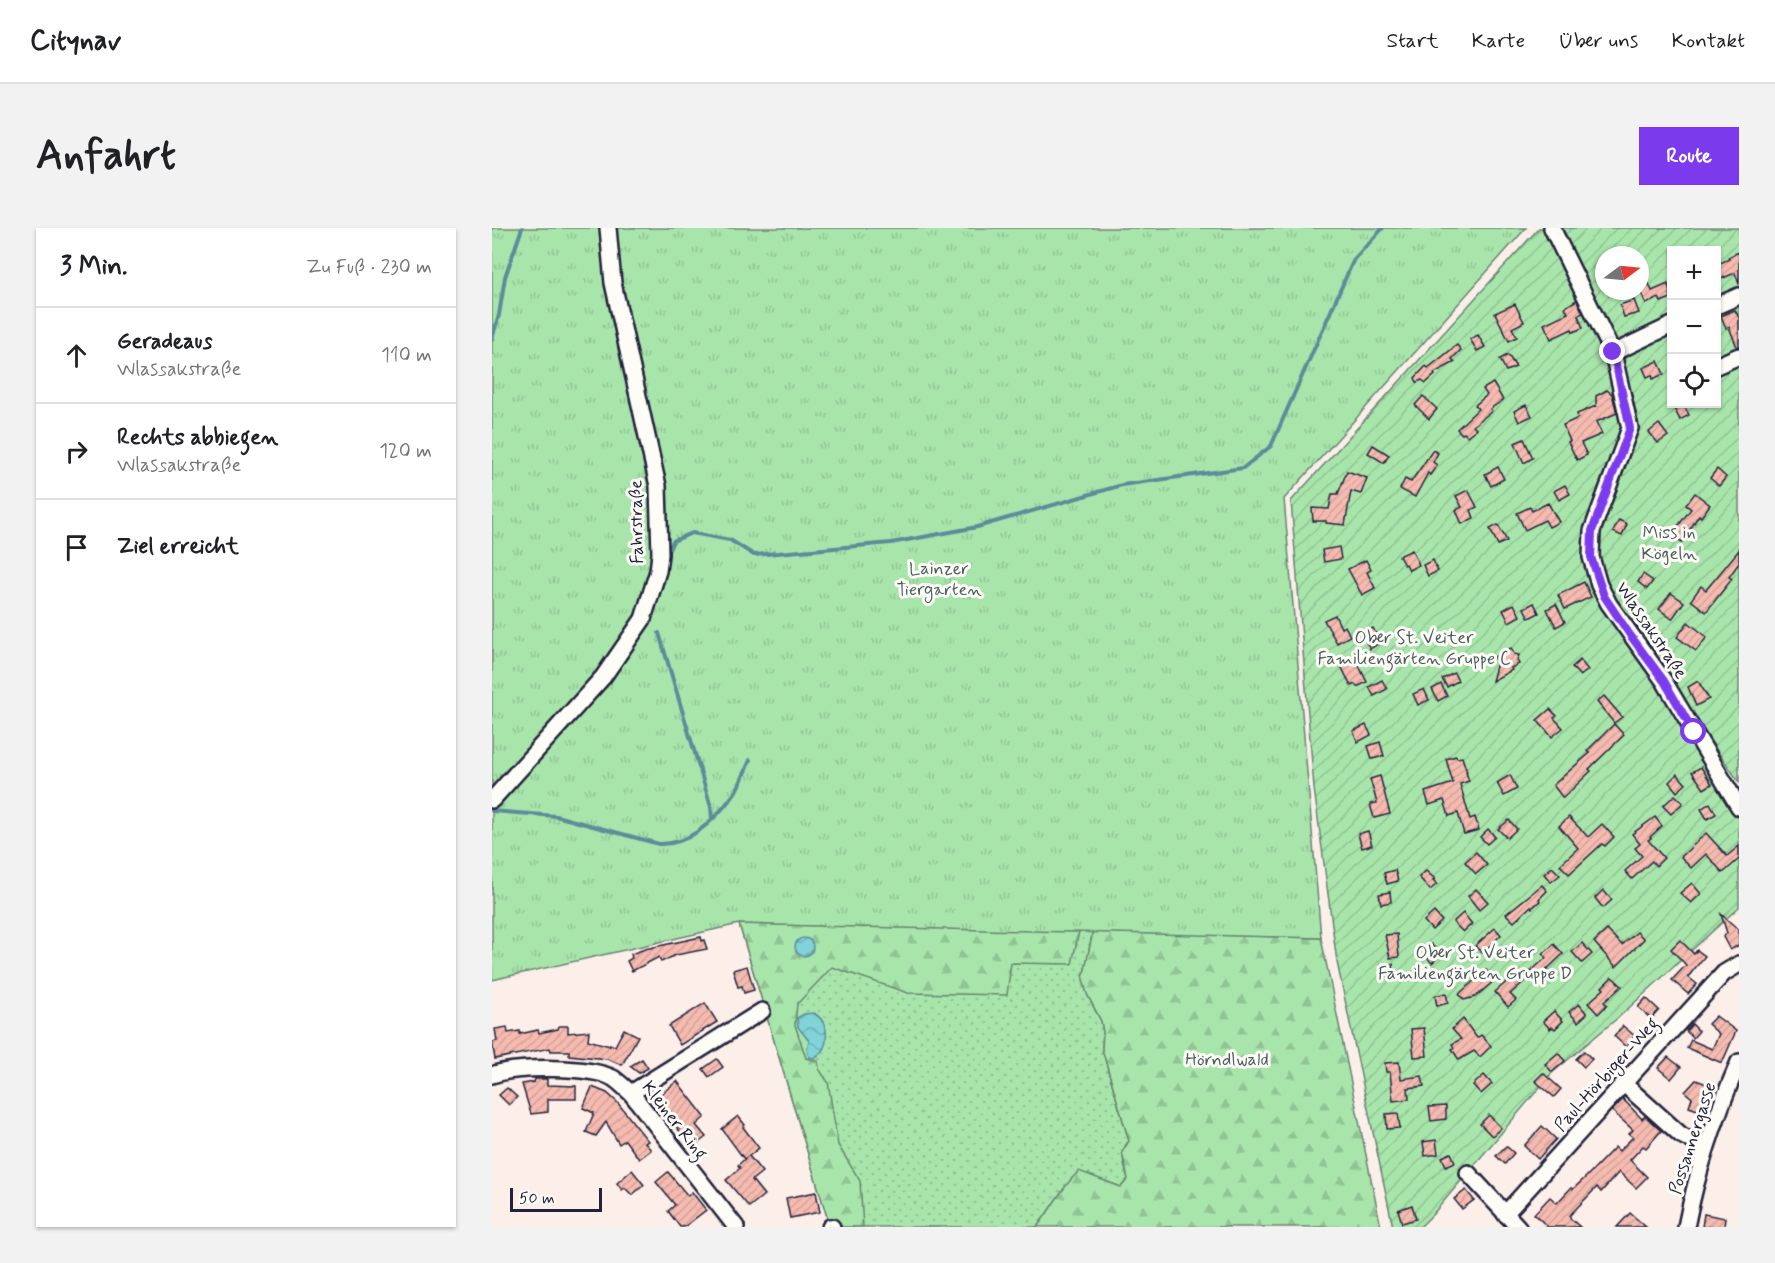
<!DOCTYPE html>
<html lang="de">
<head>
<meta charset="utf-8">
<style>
	body { margin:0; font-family:Mynerve,sans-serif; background:#f2f2f2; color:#202124 }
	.controls { position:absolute; right:18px; top:18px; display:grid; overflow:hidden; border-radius:0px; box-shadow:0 2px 4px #0004 }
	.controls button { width:54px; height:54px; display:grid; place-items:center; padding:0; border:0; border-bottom:2px solid #e0e0e0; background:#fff; color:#202124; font:30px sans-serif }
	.compass { position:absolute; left:1103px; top:18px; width:54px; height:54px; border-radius:50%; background:#fff; box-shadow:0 2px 4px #0004; rotate:74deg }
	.scale { position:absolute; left:18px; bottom:15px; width:92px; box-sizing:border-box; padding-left:6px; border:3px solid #22223b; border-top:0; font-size:16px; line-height:21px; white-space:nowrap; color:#22223b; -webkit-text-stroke:4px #fdfcf7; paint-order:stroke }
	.stop { position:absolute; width:18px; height:18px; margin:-14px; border:4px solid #7c3aed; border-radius:50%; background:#fff }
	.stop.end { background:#7c3aed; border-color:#fff; box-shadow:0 2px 6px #0008 }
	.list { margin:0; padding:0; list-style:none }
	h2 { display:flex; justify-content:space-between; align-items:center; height:78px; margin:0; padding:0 24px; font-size:26px }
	h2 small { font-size:20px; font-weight:400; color:#757577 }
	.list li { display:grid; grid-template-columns:39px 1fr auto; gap:18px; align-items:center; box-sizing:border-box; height:96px; padding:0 24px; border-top:2px solid #e0e0e0 }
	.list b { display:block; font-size:22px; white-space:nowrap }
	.list p { margin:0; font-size:20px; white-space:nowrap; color:#757577 }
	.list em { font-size:20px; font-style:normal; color:#757577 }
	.icon { flex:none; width:33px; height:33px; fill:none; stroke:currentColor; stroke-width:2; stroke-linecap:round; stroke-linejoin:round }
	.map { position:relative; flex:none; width:1247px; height:999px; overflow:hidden; border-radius:0px }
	header { display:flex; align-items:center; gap:36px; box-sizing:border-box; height:84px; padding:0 30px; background:#fff; border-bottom:2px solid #e0e0e0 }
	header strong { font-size:28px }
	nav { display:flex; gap:33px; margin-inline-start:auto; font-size:21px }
	.intro { display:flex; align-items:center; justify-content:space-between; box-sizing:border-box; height:144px; padding:0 36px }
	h1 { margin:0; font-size:42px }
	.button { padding:15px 27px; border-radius:0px; background:#7c3aed; color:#fff; font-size:21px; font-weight:700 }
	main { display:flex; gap:36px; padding:0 36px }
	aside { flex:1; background:#fff; border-radius:0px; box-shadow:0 2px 4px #0004 }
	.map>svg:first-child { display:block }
	.grass { fill:url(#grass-dots); stroke:#658473; stroke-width:1.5 }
	.forest { fill:url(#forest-firs); stroke:#658473; stroke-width:1.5 }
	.park { fill:url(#park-tufts); stroke:#658473; stroke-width:1.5 }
	.garden { fill:url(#garden-furrows); stroke:#658473; stroke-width:1.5; fill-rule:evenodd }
	.water { fill:url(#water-waves); stroke:#5b8c9a; stroke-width:1.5 }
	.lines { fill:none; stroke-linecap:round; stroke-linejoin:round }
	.stream { stroke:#5b8c9a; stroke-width:4 }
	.building { fill:url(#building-hatch); stroke:#22223b; stroke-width:1.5 }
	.minor-casing { stroke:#22223b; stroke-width:20 }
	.minor { stroke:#fdfcf7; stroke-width:15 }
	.route { stroke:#7c3aed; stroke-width:8 }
	.labels { text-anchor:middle; stroke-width:6; stroke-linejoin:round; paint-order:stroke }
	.street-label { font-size:18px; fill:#22223b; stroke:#fdfcf7 }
	.park-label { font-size:18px; fill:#4a5c5d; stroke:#fdfcf7 }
</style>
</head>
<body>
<header>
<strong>Citynav</strong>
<nav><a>Start</a><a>Karte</a><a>Über uns</a><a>Kontakt</a></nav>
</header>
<div class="intro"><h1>Anfahrt</h1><a class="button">Route</a></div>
<main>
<aside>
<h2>3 Min.<small>Zu Fuß · 230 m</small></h2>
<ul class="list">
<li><svg class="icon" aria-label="ahead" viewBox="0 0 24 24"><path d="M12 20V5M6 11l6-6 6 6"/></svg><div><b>Geradeaus</b><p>Wlassakstraße</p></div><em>110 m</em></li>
<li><svg class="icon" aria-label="right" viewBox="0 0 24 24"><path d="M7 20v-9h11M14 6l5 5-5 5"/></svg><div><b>Rechts abbiegen</b><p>Wlassakstraße</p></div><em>120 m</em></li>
<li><svg class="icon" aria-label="arrive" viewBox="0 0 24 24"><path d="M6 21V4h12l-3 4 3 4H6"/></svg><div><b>Ziel erreicht</b></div></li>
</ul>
</aside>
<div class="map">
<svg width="1247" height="999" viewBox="0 0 1247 999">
	<defs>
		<pattern id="grass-dots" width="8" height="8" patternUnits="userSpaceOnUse" patternTransform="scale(1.5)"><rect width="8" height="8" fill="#a8e5ab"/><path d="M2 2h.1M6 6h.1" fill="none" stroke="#90c494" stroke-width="1.8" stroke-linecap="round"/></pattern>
		<pattern id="forest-firs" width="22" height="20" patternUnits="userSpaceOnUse" patternTransform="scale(1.5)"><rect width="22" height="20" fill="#a8e5ab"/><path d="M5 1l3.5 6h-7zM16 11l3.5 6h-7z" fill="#90c494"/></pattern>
		<pattern id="park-tufts" width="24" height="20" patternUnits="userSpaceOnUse" patternTransform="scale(1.5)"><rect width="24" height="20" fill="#a8e5ab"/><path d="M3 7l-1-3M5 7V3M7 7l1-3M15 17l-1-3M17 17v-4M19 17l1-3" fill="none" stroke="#90c494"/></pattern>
		<pattern id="garden-furrows" width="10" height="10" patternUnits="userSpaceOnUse" patternTransform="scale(1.5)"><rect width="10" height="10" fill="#a8e5ab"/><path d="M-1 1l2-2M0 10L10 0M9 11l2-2" fill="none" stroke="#90c494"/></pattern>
		<pattern id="water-waves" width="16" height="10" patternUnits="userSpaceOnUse" patternTransform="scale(1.5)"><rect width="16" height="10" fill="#81d2d9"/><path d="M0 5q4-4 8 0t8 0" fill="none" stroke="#6fb4bb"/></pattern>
		<pattern id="building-hatch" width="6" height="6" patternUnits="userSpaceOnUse" patternTransform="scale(1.5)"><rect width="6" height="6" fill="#f6bbb0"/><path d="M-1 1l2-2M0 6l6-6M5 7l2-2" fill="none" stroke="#d3a098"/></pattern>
	</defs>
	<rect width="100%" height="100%" fill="#fcefe9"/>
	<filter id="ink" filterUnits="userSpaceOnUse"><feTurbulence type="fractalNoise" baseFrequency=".0167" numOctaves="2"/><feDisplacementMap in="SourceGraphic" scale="12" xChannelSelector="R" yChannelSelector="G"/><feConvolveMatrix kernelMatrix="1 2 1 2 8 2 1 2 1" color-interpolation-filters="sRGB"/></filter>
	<g filter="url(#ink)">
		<path class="grass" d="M 247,696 L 601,703 L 591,751 L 595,766 L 609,793 L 611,803 L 610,821 L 637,913 C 626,924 633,938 636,951 L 629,959 L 587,944 C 569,960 560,980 545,999 L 338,999 Z"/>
		<g class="forest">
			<polygon points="247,696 587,703 580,736 519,735 515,767 416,765 340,739 305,776 303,797 314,830 326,833 327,841 336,854 346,917 368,953 371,999 338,999"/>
			<path d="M 601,703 L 829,710 L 889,999 L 545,999 C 560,980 569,960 587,943 L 629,959 L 636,951 L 630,924 L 637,913 L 610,821 L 611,804 L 609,793 L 595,766 L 591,751 Z"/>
		</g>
		<polygon class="park" points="0,0 1034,0 792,271 829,710 247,696 0,752"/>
		<g class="garden">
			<polygon points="1047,0 1052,0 1089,71 1117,131 1132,202 1092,306 1094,334 1111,382 1169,460 1247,591 1247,679 1128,788 1059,846 941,986 928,999 901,999 845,734 822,560 799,273"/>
			<path d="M 1066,0 L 1247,0 L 1247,554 L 1121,372 C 1114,355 1105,337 1105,318 C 1105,287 1132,232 1144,201 ZM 1180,22 L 1224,22 L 1224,176 L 1180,176 ZM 1112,27 L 1148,27 L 1148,63 L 1112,63 Z"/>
		</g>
		<g class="water">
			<circle cx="312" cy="719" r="9"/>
			<path d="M 322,785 C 338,795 339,820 322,830 L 317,829 L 315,822 L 317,813 L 306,799 L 305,790 L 312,786 Z"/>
		</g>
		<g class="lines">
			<g class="stream">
				<polyline points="0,111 7,87 13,49 30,0"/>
				<polyline points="173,330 181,313 200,305 238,312 262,327 399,315 485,299 630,257 751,240 779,218 862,31 891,0"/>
				<polyline points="167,405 219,579 220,591"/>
				<polyline points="133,430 146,412"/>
				<polyline points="1232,540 1247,563"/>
				<path d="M 0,583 L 64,588 L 167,616 C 199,617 224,591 242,566 C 249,556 253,543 258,532"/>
			</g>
		</g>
		<g class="building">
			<polygon points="1247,24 1247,56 1243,45 1224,53 1224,37 1237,31 1236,29"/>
			<polygon points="1148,35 1160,63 1176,56 1179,70 1169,74 1167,70 1154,76 1148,62"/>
			<polygon points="1085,72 1091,85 1086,87 1091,100 1081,104 1080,101 1059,111 1052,96 1076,85 1073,79"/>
			<polygon points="1142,72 1147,85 1132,89 1128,77"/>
			<polygon points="1023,76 1032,94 1020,100 1025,109 1017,113 1003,85"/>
			<polygon points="1243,82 1247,90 1247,118 1245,119 1237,99 1234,100 1229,88"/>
			<polygon points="986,107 993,119 985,123 978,111"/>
			<polygon points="965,117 969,122 960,131 963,134 942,145 943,147 934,155 930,152 925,154 923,150 934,138 936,140"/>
			<polygon points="1016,127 1024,139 1014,143 1008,131"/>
			<polygon points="1166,133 1172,146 1161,151 1160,147 1155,149 1151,140"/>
			<polygon points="1001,155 1011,172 998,181 1000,183 981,198 984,201 975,208 972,205 970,206 965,201 986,181 983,177 995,167 991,161"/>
			<polygon points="1115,162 1120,166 1125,185 1104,194 1110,206 1089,215 1095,227 1085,232 1076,214 1078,213 1071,197 1086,190 1085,186 1104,178 1104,168"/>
			<polygon points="931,168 945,181 937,191 923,177"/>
			<polygon points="1191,176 1197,187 1188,192 1182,180"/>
			<polygon points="1034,177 1040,188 1027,194 1022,183"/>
			<polygon points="1167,196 1176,208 1166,215 1157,204"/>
			<polygon points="1032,211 1041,230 1032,235 1023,215"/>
			<polygon points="881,217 897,227 892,235 876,225"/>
			<polygon points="941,222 946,225 941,234 945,237 938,247 936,245 923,269 908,261 913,251 919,254"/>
			<polygon points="1006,239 1012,251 999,258 993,246"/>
			<polygon points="1225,241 1234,249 1227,258 1218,250"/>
			<polygon points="855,243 875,250 869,266 859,263 853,297 834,295 834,293 821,293 820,280 837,281 840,266 846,266"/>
			<polygon points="1073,257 1078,266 1067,272 1062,263"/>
			<polygon points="976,262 985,279 979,282 982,290 970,296 964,282 970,279 964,268"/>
			<polygon points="1203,265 1218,277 1209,289 1207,287 1190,314 1179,307 1199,281 1194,277"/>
			<polygon points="1056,275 1067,294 1057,299 1053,292 1033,302 1025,285 1038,279 1040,283"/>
			<polygon points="1127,292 1135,296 1130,308 1121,304"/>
			<polygon points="1006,297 1015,313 1006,317 998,301"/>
			<polygon points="847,319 849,331 832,334 830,322"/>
			<polygon points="920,322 927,337 917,342 914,336 912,337 907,328"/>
			<polygon points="1247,322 1247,335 1237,349 1240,351 1214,384 1199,372 1209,358 1214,362"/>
			<polygon points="874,332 879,342 875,344 883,360 870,367 856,341"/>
			<polygon points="941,332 946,343 936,348 931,337"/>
			<polygon points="1151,346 1161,353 1155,361 1146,354"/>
			<polygon points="1092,354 1099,369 1073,381 1066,367"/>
			<polygon points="1179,365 1192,374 1180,391 1167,381"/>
			<polygon points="1042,375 1047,385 1037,390 1032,380"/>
			<polygon points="1022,376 1028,388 1017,394 1011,382"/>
			<polygon points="1064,376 1073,394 1064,399 1055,381"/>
			<polygon points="843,387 849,400 853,398 858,408 845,415 832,392"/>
			<polygon points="1196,394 1215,409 1204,423 1185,409"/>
			<polygon points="881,400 889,414 878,421 870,406"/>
			<polygon points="1019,420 1022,426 1027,427 1025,432 1027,436 1019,440 1020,442 1000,453 1005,435 1002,429"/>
			<polygon points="863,430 875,454 865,459 863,456 859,458 849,438"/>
			<polygon points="1088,432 1096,442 1088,448 1080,439"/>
			<polygon points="962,445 966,453 955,459 950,451"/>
			<polygon points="890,452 895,461 882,468 877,459"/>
			<polygon points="1206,453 1217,471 1204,478 1196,459"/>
			<polygon points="949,456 955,468 946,473 940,461"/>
			<polygon points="932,461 937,472 926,477 921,466"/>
			<polygon points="1112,468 1130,489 1122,495 1105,474"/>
			<polygon points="1058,481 1065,488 1062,490 1071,500 1060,509 1045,492"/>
			<polygon points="1122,496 1132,507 1097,541 1099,543 1071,570 1061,557 1098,525 1095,523"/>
			<polygon points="874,497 879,507 866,514 861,503"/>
			<polygon points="888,514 892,528 880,531 876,518"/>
			<polygon points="964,528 965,530 970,529 975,544 974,544 977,553 968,556 978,591 983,589 987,602 972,606 966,585 957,588 952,572 937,577 933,564 961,555 954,531"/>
			<polygon points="1209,539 1220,556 1212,561 1200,544"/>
			<polygon points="1185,546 1194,556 1185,564 1177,554"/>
			<polygon points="1018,547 1025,561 1012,568 1005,555"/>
			<polygon points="888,548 898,586 882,590 878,576 885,575 878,551"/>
			<polygon points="1183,567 1191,575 1179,586 1171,578"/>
			<polygon points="1218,575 1224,586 1215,591 1209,581"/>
			<polygon points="1077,589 1096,609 1110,596 1122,609 1113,618 1110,616 1077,646 1068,637 1086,620 1067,598"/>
			<polygon points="1163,589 1170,598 1158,609 1159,610 1156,612 1172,630 1164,638 1160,633 1140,651 1133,643 1150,628 1143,620 1148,616 1140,606"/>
			<polygon points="1017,592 1025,601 1015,610 1006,601"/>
			<polygon points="996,601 1003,609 995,616 988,609"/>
			<polygon points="876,603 880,617 870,620 866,606"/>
			<polygon points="1214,605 1235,628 1247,618 1247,631 1231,645 1214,626 1199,640 1189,629"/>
			<polygon points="984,624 995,637 984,646 973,634"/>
			<polygon points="1060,639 1068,647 1059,654 1052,646"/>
			<polygon points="903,642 906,653 895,656 892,645"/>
			<polygon points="934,643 943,651 941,652 945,656 938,662 927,649"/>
			<polygon points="1200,655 1209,666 1199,675 1188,665"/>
			<polygon points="1050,657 1055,663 1047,671 1048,673 1040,680 1039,678 1022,694 1014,686"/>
			<polygon points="984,661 996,674 987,682 976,668"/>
			<polygon points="1111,662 1120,672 1111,680 1103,670"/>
			<polygon points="898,664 899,674 889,676 887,666"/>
			<polygon points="942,684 950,693 940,702 932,693"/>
			<polygon points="971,685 980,696 971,704 961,694"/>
			<polygon points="1229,686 1247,702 1247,717 1238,722 1231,709 1235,705"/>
			<polygon points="1003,700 1009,707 990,725 983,718"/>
			<polygon points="1115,702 1130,717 1145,704 1152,711 1124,739 1102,714"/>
			<polygon points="905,706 907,729 898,730 893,707"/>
			<polygon points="209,709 210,713 212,712 215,721 184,727 169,734 167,729 140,743 135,733 140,730 139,726 153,721"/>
			<polygon points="1188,712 1202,726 1205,722 1213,728 1196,749 1205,756 1196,766 1180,752 1194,737 1179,721"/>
			<polygon points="1090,715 1100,726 1090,735 1080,724"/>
			<polygon points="939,716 949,727 940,735 931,725"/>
			<polygon points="1062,716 1071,726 1046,750 1039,743 1054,730 1051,726"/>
			<polygon points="901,736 902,747 891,748 889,737"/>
			<polygon points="255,738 262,762 252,765 250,758 246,759 241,742"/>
			<polygon points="994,742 1003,752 983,769 972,772 967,766"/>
			<polygon points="1026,744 1034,752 1018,766 1024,772 1016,779 1003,764"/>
			<polygon points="1120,749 1130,758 1112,774 1115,777 1106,786 1096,775 1112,761 1110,759"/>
			<polygon points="954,765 956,775 945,778 943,768"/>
			<polygon points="1154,770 1167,782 1159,791 1146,779"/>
			<polygon points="213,775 225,794 188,817 177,798"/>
			<polygon points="1087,776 1095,786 1086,794 1077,784"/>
			<polygon points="1062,783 1071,793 1063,801 1060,799 1058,801 1051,793"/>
			<polygon points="1224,788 1244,803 1230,835 1195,820 1199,812 1220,821 1227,806 1216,796"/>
			<polygon points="971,791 985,810 989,807 999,818 988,829 982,823 967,832 960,821 962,820 960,816 969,811 960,801"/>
			<polygon points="1200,796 1207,803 1201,810 1194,803"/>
			<polygon points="67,798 76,798 76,805 97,803 96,812 118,818 118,816 123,818 132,801 146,808 130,837 115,831 77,827 77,823 59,823 58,820 3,831 0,814 5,813 3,801 15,799 16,805 28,803 28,806 46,802 47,805 66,801"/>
			<polygon points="1131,798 1143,808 1134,819 1122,808"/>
			<polygon points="932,800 935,828 922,829 919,801"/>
			<polygon points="1092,823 1100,831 1092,839 1084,831"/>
			<polygon points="1066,825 1073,833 1060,844 1053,836"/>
			<polygon points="1176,829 1189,839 1179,851 1166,840"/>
			<polygon points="150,831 156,840 147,845 138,838"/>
			<polygon points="225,831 231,839 217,849 211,841"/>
			<polygon points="907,834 909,851 930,848 932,858 916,860 917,871 901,873 898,844 894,844 893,835"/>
			<polygon points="1051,845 1069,861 1062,869 1043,853"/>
			<polygon points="992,847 1000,856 989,866 981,857"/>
			<polygon points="43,851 55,851 55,857 84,858 84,871 56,871 56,884 39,886 30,856 42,854"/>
			<polygon points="1204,852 1220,858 1218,866 1220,866 1211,884 1197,879 1200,870 1193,864"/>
			<polygon points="185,853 213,889 204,897 214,909 201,919 162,872"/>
			<polygon points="100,859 115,865 125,874 156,913 153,915 159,922 147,931 133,912 127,916 114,894 104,908 94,904 102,885 91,880"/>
			<polygon points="15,860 25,869 17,877 7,867"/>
			<polygon points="1131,871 1150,891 1153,888 1169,903 1154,920 1151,918 1138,932 1155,949 1144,960 1127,944 1109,964 1105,959 1078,987 1078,990 1088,999 1056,999 1042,986 1058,969 1065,975 1079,960 1081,961 1094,949 1123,919 1127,923 1141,909 1137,906 1141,902 1120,883"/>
			<polygon points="954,878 954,891 939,893 937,879"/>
			<polygon points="906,885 908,900 895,901 894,886"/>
			<polygon points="997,887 1009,900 1000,908 988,896"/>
			<polygon points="246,888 253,897 251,899 267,920 257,928 270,944 260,952 272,967 257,979 234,952 248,940 246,937 256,928 252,931 230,901"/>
			<polygon points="1050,898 1064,911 1046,931 1032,918"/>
			<polygon points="944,912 946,926 933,928 931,914"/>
			<polygon points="1014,918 1022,925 1013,936 1004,928"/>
			<polygon points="959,925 963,934 954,938 950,929"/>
			<polygon points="140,942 152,957 140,967 133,960 130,962 125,955"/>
			<polygon points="176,944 196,968 200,964 214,982 192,999 188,999 176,983 183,977 164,954"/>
			<polygon points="974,962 982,972 970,981 962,971"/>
			<polygon points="324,964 328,984 298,990 294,970"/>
			<polygon points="920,977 924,991 910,995 906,982"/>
			<polygon points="1138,985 1154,999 1125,999"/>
			<polygon points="1212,986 1233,990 1232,999 1210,999"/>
		</g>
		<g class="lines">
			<g class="minor-casing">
				<g id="minor">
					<polyline points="1060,0 1121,125 1138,200 1100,303 1099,329 1107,357 1117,376 1172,453 1247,579"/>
					<polyline points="1224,78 1247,68"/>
					<polyline points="1121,125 1180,97"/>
					<polyline points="1224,138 1247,128"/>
					<polyline points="0,572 111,449 151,391 166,343 168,326 166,258 121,55 116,0"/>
					<path d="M 0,847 C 24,838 98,838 121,850 C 127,854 133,860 139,865 L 244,999"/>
					<polyline points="1132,856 1189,907 1214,920"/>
					<polyline points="139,865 270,783"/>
					<polyline points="976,945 1026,999"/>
					<polyline points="1013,986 1232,745 1247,736"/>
					<polyline points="338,999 340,999"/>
					<path d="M 1194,999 C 1205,942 1224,887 1247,834"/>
				</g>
			</g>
			<use href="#minor" class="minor"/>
		</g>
	</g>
	<g class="lines" filter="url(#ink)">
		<polyline class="route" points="1121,124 1138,200 1100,303 1099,329 1112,368 1138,407 1172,453 1202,504"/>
	</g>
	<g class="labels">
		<g class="street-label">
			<text transform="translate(144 294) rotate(-91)" y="6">Fahrstraße</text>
			<text transform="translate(1160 402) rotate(56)" y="6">Wlassakstraße</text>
			<text transform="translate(1114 846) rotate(-48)" y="6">Paul-Hörbiger-Weg</text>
			<text transform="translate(183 892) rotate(52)" y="6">Kleiner Ring</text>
			<text transform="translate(1200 910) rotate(-72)" y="6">Possannergasse</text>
		</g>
		<g class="park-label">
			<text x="1177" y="310">Miss in<tspan x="1177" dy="21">Kögeln</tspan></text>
			<text x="447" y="346">Lainzer<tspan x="447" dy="21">Tiergarten</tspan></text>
			<text x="922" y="415">Ober St. Veiter<tspan x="922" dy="21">Familiengärten Gruppe C</tspan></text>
			<text x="983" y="730">Ober St. Veiter<tspan x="983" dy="21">Familiengärten Gruppe D</tspan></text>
			<text x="735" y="837">Hörndlwald</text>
		</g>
	</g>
</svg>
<div class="controls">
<button>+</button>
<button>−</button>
<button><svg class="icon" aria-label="locate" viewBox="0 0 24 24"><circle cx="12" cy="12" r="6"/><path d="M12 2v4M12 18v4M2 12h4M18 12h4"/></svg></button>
</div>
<svg class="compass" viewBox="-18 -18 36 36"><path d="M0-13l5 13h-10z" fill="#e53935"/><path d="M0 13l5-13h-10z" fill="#757577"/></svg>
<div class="scale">50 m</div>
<div class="stop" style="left:1202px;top:504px"></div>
<div class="stop end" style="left:1121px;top:124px"></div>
</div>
</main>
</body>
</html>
